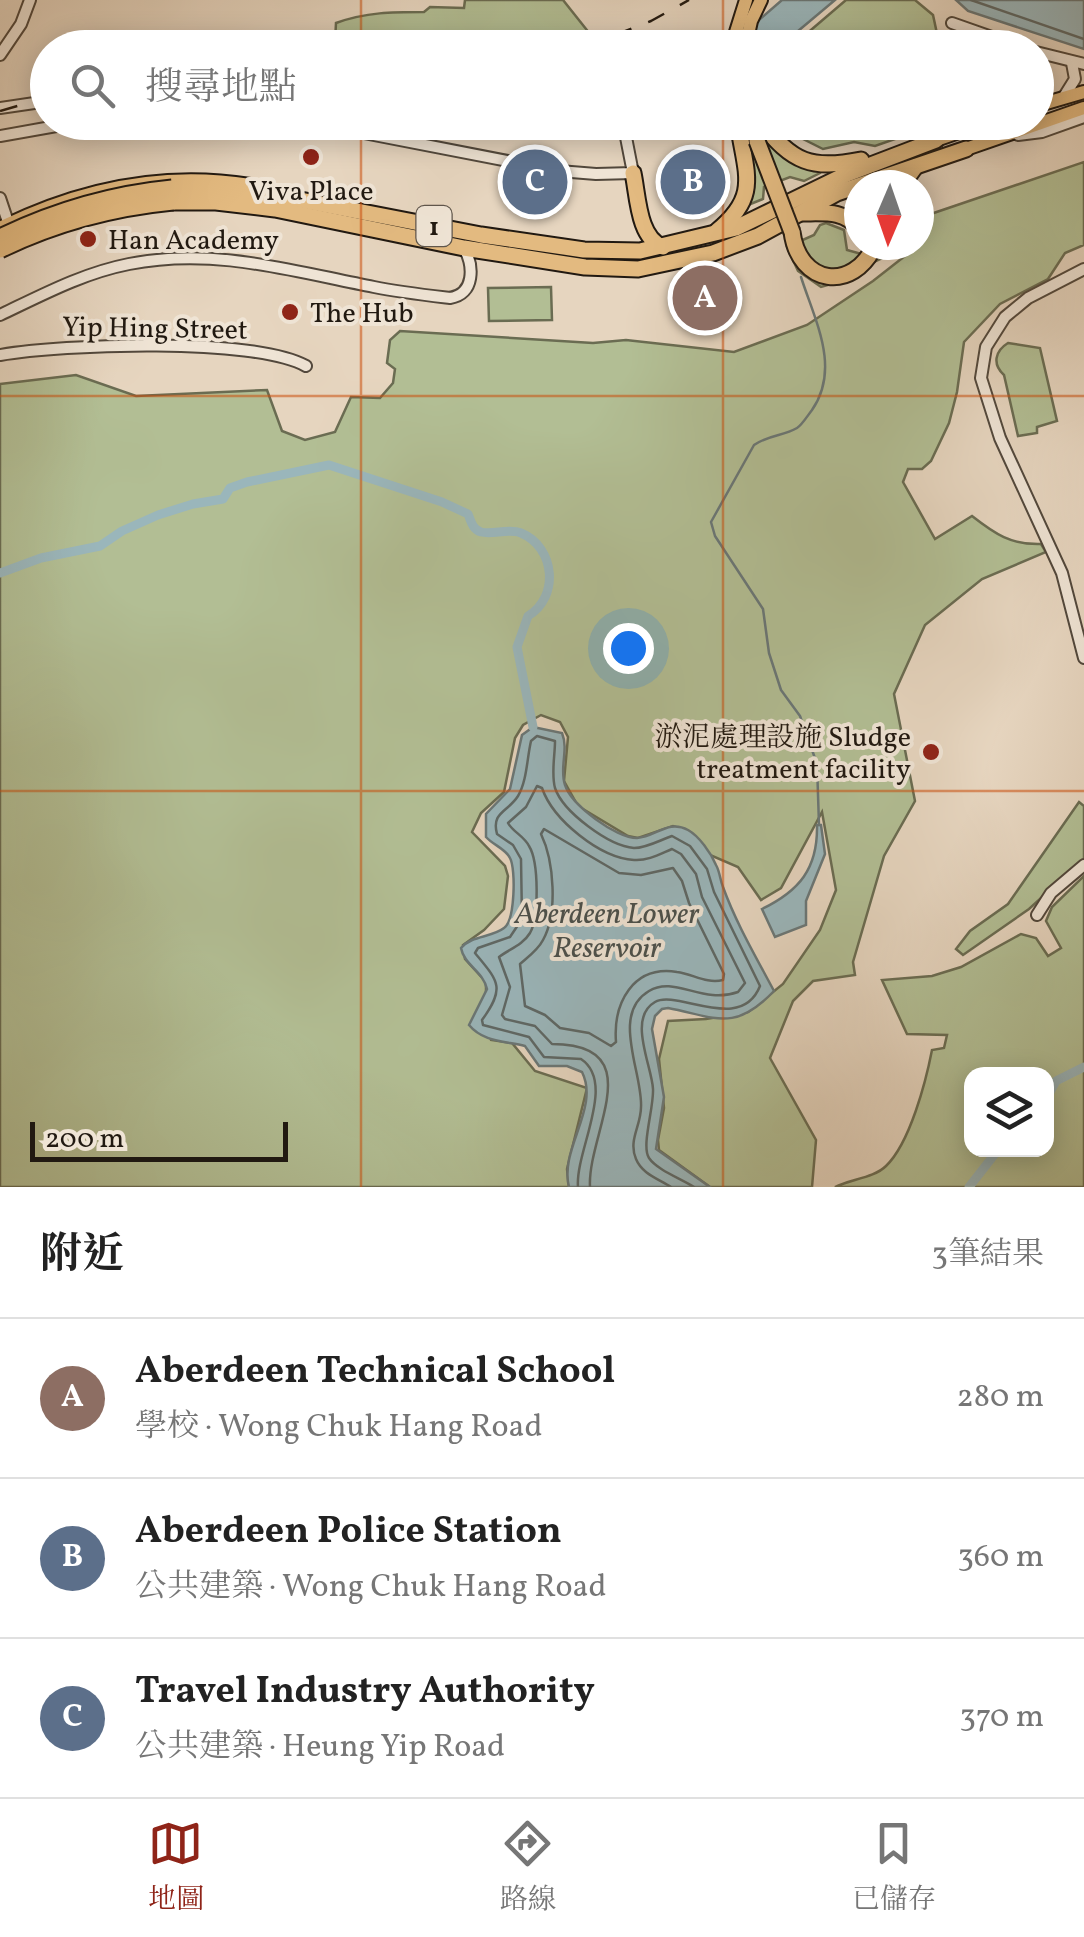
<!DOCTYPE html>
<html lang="zh-TW">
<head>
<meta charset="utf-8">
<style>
	body { margin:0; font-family:Vollkorn,"Noto Serif TC",serif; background:#f6f6f6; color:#222 }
	.controls { position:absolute; right:30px; bottom:30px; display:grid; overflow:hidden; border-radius:20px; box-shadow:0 5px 25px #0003 }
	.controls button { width:90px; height:90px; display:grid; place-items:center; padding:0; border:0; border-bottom:2px solid #e0e0e0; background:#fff; color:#222; font:50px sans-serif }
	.compass { position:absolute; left:844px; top:170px; width:90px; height:90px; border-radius:50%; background:#fff; box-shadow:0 5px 25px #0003; rotate:182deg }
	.scale { position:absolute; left:30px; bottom:25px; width:258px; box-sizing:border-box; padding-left:10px; border:5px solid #211911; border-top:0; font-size:28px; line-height:35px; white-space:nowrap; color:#211911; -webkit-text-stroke:8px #efe4d5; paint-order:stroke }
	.you { position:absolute; left:628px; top:648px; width:35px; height:35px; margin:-25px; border:8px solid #fff; border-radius:50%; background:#1a73e8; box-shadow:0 0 0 15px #1a73e833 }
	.badge { display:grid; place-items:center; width:65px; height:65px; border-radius:50%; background:#8f2418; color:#fff; font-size:32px; font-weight:700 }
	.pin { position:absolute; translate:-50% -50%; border:5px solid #fff; box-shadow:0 2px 10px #0006 }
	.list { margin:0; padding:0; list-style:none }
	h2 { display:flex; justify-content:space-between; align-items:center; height:130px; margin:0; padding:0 40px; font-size:42px }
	h2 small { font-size:32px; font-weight:400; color:#767676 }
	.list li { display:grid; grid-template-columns:65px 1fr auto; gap:30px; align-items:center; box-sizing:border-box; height:160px; padding:0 40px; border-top:2px solid #e0e0e0 }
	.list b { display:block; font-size:38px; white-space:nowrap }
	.list p { margin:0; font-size:32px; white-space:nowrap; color:#767676 }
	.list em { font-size:32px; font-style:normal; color:#767676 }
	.icon { flex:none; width:55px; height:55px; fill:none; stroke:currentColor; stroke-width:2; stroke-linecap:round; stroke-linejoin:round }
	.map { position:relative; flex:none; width:1084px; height:1187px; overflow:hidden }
	.search { position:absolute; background:#fff; box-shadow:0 5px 25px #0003; left:30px; right:30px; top:30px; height:110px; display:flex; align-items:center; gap:25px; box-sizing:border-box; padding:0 35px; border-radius:55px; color:#767676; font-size:38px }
	.sheet { height:610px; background:#fff }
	nav { display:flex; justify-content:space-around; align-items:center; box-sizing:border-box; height:140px; border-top:2px solid #e0e0e0; background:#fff; font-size:28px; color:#767676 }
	nav a { display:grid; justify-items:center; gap:5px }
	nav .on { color:#8f2418 }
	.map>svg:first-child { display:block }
	.green { fill:#b2be94; stroke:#6a6c52; stroke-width:2.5; fill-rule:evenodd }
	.water { fill:#9ab6bb; stroke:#6a7777; stroke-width:2.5 }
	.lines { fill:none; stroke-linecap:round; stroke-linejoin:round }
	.shore { stroke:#5e6866; stroke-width:2.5 }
	.stream { stroke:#6a7777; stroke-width:2.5 }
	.canal { stroke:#9ab6bb; stroke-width:9 }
	.minor-casing { stroke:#52483c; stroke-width:14 }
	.major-casing { stroke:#211911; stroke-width:16 }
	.highway-casing { stroke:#211911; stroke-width:19 }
	.minor { stroke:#efe4d5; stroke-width:10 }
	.major { stroke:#e3ba80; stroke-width:12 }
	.highway { stroke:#e3ba80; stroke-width:15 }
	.rail { stroke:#211911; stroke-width:2.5; stroke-dasharray:18 18; stroke-linecap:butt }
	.highway-bridge-casing { stroke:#211911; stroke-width:19; stroke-linecap:butt }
	.highway-bridge { stroke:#e3ba80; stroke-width:15 }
	.grid { fill:none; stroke:#ca4f0d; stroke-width:2.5; stroke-opacity:0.55 }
	.poi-dot { fill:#8f2418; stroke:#efe4d5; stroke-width:4 }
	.labels { text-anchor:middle; stroke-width:8; stroke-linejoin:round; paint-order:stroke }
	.shield { fill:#efe4d5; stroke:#5f564c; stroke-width:2.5 }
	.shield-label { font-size:25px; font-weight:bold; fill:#211911 }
	.poi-label { font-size:28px; fill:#211911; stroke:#efe4d5; text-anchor:start }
	.street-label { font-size:28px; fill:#211911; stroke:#efe4d5 }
	.water-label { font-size:30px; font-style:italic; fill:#4b504c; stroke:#efe4d5 }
</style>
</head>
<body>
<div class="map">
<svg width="1084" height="1187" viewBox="0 0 1084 1187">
	<rect width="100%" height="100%" fill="#e6d5bf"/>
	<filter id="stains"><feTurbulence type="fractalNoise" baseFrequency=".002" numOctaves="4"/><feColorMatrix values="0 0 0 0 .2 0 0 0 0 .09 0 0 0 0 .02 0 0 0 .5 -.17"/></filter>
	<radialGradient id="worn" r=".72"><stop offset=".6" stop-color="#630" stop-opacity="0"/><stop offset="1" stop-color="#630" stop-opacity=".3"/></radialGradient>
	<g class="green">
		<path d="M 465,0 L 563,0 L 594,39 L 564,48 L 80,48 L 72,42 L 242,39 L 335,42 L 336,23 C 366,12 393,12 424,12 L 430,7 L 464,8 Z"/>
		<polygon points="846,0 915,0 933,15 939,43 925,48 791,47"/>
		<polygon points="922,122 924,129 875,146 854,142 823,149 789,132 783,137 772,123"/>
		<polygon points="767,142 785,155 820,168 820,173 804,181 790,177 764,187 763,199 748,205 754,187 748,153 757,152"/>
		<path d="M 1084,162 L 1084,245 L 1065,253 L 1048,279 L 1000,304 L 964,342 L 957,392 L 949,423 L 931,461 L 922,469 L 908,469 L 903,482 L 935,539 L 972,516 C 995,534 1011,545 1041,544 L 1046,552 L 982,579 L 925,625 L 894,694 L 915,801 L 884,856 L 853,962 L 855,975 L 813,981 L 793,1001 L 770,1058 L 816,1140 L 812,1187 L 710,1187 L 659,1150 L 658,1140 L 664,1108 L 659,1059 L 668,1021 L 706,1019 L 748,1012 L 783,984 L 820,930 L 836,890 L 822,812 L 781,888 L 761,900 L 738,867 L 710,855 L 689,831 L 673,826 L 638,838 L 628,836 L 578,806 L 564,781 L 568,737 L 560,722 L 541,715 L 523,725 L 515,738 L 504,792 L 481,813 L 472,832 L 505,866 L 508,876 L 504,909 L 484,930 L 463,945 L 465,959 L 486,982 L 486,996 L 481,1005 L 491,1040 L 512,1043 L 535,1071 L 587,1088 L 567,1169 L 569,1187 L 0,1187 L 0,384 L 76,375 L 136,396 L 267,390 L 282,431 L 305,440 L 335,432 L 351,397 L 380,398 L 393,383 L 395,369 L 387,363 L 390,340 L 400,331 L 593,343 L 626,340 L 734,352 L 807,325 L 873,281 L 919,245 L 919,218 Z"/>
		<polygon points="826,223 844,230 847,250 876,258 882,245 910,245 861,268 853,278 821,287 798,271 787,247 814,235 820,225"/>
		<polygon points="551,287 552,320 489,321 488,288"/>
		<path d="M 1008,343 L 1040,348 L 1057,421 L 1037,427 L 1037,433 L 1018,436 L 1004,375 C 992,364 995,351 1008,343 Z"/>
		<polygon points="1079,802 1084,806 1084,859 1029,909 963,955 956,949 970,931 1008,904"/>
		<path d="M 1084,876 L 1084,1187 L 835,1187 C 851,1179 874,1178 886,1166 C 910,1143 926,1081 932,1050 L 944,1048 L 947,1035 L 907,1034 L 882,980 L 932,976 L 961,967 L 1021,934 L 1036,938 L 1048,956 L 1061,948 L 1046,921 L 1052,907 ZM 1046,1074 L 1046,1150 L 972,1150 L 972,1074 Z"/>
	</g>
	<g class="water">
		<polygon points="782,0 835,0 779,47 715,48 752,26"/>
		<polygon points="956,0 1084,0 1084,49 968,11"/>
		<path d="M 533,727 L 562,733 C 569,750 559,768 565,785 C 571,805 616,838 637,838 C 656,837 668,819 688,830 C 699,836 711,853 716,865 C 720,872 720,880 723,887 C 736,923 756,957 774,991 C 734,1033 715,1017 668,1008 L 662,1009 L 655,1016 L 652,1029 L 664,1097 L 656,1149 L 710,1187 L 569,1187 C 559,1149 600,1108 582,1072 L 567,1066 L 539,1066 L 525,1046 C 505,1041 483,1042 469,1025 L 487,989 C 483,971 464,965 461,948 C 472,935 491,938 504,928 C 515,921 516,869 510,858 C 506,849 493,845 486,837 L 486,814 L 510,789 L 522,735 Z"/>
		<path d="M 817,825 L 821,825 L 825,854 L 806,901 L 806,925 L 775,937 L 762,909 C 799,891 818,869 817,825 Z"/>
	</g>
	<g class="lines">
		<g class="shore">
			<polyline points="971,0 1084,39"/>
			<path d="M 544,829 L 619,873 L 641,875 L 673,868 L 682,881 L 689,903 L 724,974 L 723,980 C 706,984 693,974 677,972 C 633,965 613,1003 616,1042 L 611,1046 L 589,1033 L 560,1028 L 545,1015 L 525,1006 L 520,964 C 528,957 538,950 543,940 C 558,913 554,861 541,834 Z"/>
			<path d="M 578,1187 C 575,1151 617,1083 581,1059 L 544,1057 L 529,1037 L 483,1025 L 482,1020 C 506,987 498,981 475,953 L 478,948 L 510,937 L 522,919 L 521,859 L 513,845 L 497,834 C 491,812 508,812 518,796 C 527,781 527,758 531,741 L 537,736 L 555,741 C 555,756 551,773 555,788 C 563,812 609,846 634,848 C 647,848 660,840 672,836 L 690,846 L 707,869 L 714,892 L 760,986 C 741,1034 677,989 655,1002 C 627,1018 652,1066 653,1089 C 654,1108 641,1146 649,1158 C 657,1170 682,1179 694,1187"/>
			<path d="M 590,1187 C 587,1133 652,1044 552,1044 L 535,1026 L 505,1019 L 502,1015 L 510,987 L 499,957 C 509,949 522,946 530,933 C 539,917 539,862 529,846 C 524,836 513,832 508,823 L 526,807 L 537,786 L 542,788 C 553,820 600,858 634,860 C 648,861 660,854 672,849 L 681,854 L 696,874 L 702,897 L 745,983 L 738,992 C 702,1005 675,975 649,991 C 610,1014 643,1073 641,1107 C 641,1126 628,1140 636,1159 C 642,1174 659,1179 671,1187"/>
		</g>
		<path class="stream" d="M 801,277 C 815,321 841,368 812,410 C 808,415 802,425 797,428 C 784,436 768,435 754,445 L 711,522 L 715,536 L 763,609 L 769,653 L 781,690 L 800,716 L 817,764 L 819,825"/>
		<g class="canal">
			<path d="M 0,573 L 41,558 L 100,546 L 122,531 L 158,515 L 193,504 L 223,499 L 230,488 L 247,482 L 329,465 L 442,502 L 468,514 C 471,521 472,529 481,532 C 493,535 509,528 521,533 C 555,547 560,597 528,616 L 517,647 L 533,727"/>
			<polyline points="1046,1099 1056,1081 1084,1067"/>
			<polyline points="969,1187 998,1150"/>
		</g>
		<g class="minor-casing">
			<g id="minor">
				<polyline points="952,23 1023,48"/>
				<polyline points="1036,52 1084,64"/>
				<polyline points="0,55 21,24 30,0"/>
				<polyline points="1065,95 1075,79 1072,63"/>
				<polyline points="0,108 48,101"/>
				<polyline points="307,122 559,171 596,174 633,173 623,122"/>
				<polyline points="1018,135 1042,132 1084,117"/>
				<polyline points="0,136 79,122"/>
				<polyline points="0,198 10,228"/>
				<polyline points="1084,269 1028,298 1005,317 986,347 981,378 1000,438 1062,573 1084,658"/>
				<path d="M 0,315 C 42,295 83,273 129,264 C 214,247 291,271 374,287 C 399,292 425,295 450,298 C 475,294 474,266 464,248"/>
				<path d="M 0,355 C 63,344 253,337 306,366"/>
				<polyline points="1037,915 1051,893 1084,865"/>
			</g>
		</g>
		<g class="major-casing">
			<g id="major">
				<polyline points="731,48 746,0"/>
				<polyline points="745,48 751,21 761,0"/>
				<polyline points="1036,106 1084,92"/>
				<polyline points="936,140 988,122"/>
				<polyline points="966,149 1084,108"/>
				<path d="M 0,228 C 79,189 163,171 250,185"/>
			</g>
		</g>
		<g class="highway-casing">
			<g id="highway">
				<path d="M 761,122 C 792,163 812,170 861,160"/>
				<path d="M 633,173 C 638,196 638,238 663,247"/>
				<polyline points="902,185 915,167"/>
				<polyline points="172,188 218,188 285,197 481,235 584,250 640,251 736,228 847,174 936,140"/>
				<polyline points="173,202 216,202 275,209 464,248 585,267 638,269 713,253 758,236 837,193 966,149"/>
				<path d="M 803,213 C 824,213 845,210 859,229"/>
				<path d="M 717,231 C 761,195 745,173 738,122"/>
				<path d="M 792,232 C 799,285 853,293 875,245"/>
			</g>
		</g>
		<use href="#minor" class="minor"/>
		<use href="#major" class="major"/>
		<use href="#highway" class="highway"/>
		<g class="rail">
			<polyline points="581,48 651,21 689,0"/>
			<polyline points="0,111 48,97"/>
		</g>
		<g class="highway-bridge-casing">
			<g id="highway-bridge">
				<polyline points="757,141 792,232"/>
				<path d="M 0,237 C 56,210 110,194 172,188"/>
				<path d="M 0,250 C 55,223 112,208 173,202"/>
			</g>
		</g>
		<use href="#highway-bridge" class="highway-bridge"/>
	</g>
	<path class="grid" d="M 361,0 L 361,48M 723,0 L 723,48M 361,122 L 361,1187M 723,122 L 723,1187M 0,396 L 1084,396M 0,791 L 1084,791"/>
	<g class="poi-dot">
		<circle cx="311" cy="157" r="10"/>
		<circle cx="88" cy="239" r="10"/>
		<circle cx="290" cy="312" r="10"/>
		<circle cx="931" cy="752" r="10"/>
	</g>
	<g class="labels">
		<rect class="shield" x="416.5" y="206" width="35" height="40" rx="8"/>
		<g class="shield-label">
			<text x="434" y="235">1</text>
		</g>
		<g class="poi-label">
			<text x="311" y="200" text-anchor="middle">Viva Place</text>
			<text x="108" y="249">Han Academy</text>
			<text x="310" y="322">The Hub</text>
			<text x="911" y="746" text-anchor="end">淤泥處理設施 Sludge<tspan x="911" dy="32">treatment facility</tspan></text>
		</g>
		<g class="street-label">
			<text transform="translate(155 327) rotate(1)" y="10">Yip Hing Street</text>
		</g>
		<g class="water-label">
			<text x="607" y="923">Aberdeen Lower<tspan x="607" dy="34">Reservoir</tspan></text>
		</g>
	</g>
	<rect width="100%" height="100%" filter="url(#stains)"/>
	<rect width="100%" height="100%" fill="url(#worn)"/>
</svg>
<div class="controls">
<button><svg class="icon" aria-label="layers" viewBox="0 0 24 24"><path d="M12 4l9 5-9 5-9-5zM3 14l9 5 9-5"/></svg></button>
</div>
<svg class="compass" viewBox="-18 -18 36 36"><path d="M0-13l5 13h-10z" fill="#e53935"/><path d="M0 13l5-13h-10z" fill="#767676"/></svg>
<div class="scale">200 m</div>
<div class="you"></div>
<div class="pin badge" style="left:705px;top:298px;background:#8d6e63">A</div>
<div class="pin badge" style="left:693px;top:182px;background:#5c6f8a">B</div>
<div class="pin badge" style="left:535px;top:182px;background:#5c6f8a">C</div>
<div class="search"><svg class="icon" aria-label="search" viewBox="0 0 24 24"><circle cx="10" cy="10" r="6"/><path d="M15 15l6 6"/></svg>搜尋地點</div>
</div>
<section class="sheet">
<h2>附近<small>3筆結果</small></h2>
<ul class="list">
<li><span class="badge" style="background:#8d6e63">A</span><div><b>Aberdeen Technical School</b><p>學校 · Wong Chuk Hang Road</p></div><em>280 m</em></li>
<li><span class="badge" style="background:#5c6f8a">B</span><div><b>Aberdeen Police Station</b><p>公共建築 · Wong Chuk Hang Road</p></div><em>360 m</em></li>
<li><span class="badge" style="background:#5c6f8a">C</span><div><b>Travel Industry Authority</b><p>公共建築 · Heung Yip Road</p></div><em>370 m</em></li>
</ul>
</section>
<nav>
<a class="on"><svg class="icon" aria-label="map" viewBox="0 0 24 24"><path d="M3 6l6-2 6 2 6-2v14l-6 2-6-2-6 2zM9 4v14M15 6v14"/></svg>地圖</a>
<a><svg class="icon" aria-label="directions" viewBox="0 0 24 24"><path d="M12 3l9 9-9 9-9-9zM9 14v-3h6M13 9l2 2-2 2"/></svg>路線</a>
<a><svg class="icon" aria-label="saved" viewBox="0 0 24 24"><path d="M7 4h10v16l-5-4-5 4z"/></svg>已儲存</a>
</nav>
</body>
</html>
